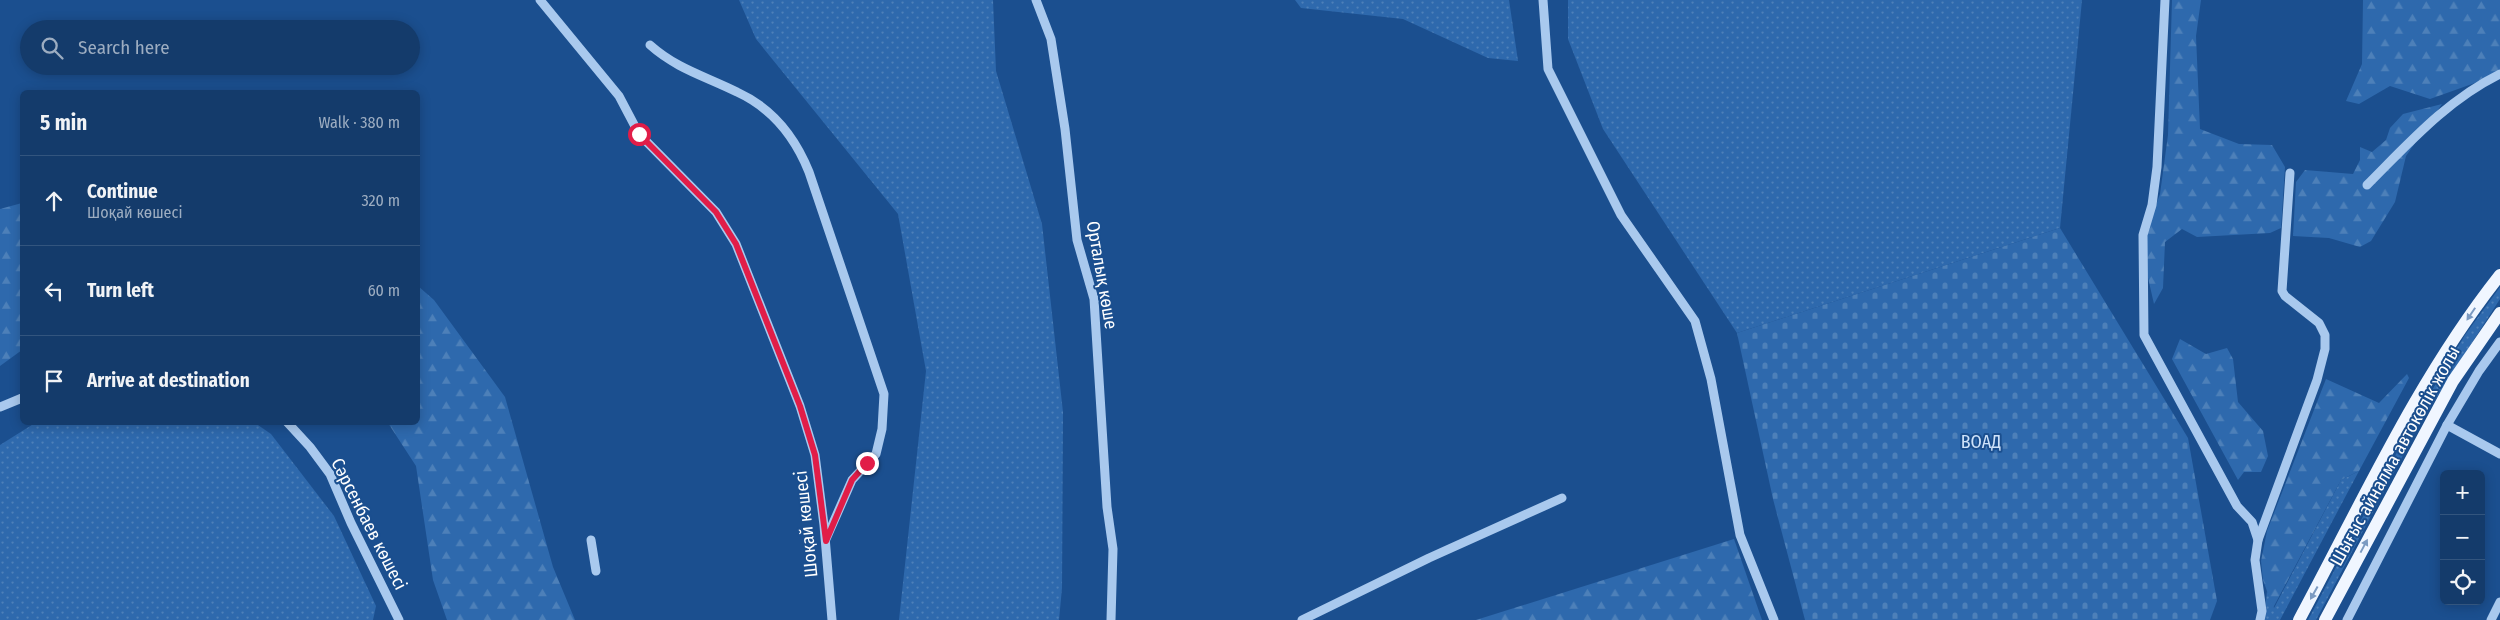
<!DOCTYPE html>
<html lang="en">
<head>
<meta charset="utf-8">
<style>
	body { margin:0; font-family:"Fira Sans Condensed",sans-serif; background:#214673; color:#f1f3f6 }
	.controls { position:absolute; right:15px; bottom:15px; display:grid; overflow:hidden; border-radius:8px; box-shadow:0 2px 12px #0003 }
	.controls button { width:45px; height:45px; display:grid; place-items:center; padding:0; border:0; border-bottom:1px solid #33557e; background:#143b6b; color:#f1f3f6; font:25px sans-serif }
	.stop { position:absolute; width:15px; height:15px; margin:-11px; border:4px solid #e11d48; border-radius:50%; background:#fff }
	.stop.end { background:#e11d48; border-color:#fff; box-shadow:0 1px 5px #0008 }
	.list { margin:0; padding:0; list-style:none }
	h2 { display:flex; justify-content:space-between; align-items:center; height:65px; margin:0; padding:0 20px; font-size:21px }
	h2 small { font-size:16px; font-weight:400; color:#9dadc1 }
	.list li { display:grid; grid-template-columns:32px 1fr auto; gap:15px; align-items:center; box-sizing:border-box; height:90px; padding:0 20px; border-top:1px solid #33557e }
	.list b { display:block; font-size:19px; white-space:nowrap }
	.list p { margin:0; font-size:16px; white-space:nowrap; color:#9dadc1 }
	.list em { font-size:16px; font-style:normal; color:#9dadc1 }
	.icon { flex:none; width:28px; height:28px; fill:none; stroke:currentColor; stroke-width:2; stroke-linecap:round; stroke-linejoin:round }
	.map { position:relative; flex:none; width:2500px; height:620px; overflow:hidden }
	.search { position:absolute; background:#143b6b; box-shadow:0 2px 12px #0003; left:20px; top:20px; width:400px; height:55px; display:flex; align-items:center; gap:12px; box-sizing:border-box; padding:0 18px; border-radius:28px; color:#9dadc1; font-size:19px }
	.panel { position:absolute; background:#143b6b; box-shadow:0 2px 12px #0003; left:20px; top:90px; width:400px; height:335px; border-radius:8px }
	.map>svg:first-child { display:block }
	.green { fill:url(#green-dots) }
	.forest { fill:url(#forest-firs) }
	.cemetery { fill:url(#cemetery-stones) }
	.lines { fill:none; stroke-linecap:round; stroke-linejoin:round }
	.minor { stroke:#a9c9ee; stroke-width:9 }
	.major { stroke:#f0f6ff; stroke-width:12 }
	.oneway { fill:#7b9ac1 }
	.route { stroke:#e11d48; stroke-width:6 }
	.labels { text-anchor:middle; stroke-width:4; stroke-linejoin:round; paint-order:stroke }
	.street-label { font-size:18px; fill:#fff; stroke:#1b4f8f }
	.park-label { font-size:18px; fill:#cfe3fa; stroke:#1b4f8f }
</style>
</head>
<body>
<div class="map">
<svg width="2500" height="620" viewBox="0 0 2500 620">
	<defs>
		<pattern id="green-dots" width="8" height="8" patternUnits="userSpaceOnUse" patternTransform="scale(1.25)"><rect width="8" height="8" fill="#2e69ad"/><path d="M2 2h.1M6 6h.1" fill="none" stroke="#4d80b9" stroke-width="1.8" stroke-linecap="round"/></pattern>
		<pattern id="forest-firs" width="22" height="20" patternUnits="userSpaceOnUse" patternTransform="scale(1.25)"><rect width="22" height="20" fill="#2e69ad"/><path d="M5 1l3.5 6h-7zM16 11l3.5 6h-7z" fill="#4d80b9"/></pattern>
		<pattern id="cemetery-stones" width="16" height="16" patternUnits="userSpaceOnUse" patternTransform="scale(1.25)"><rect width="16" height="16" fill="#2e69ad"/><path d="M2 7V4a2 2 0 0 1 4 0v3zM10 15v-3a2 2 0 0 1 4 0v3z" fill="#4d80b9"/></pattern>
	</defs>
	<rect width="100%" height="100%" fill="#1b4f8f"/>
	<g class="green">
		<polygon points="739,0 993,0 996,71 1042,224 1063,412 1062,588 1059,620 899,620 926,371 898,214 756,39"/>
		<polygon points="1295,0 1509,0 1518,61 1488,58 1403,19 1301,8"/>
		<polygon points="1568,0 2082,0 2060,228 1737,333 1603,129 1568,39"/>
		<polygon points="2500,287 2500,299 2419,425 2316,620 2308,620 2413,422 2465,335"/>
		<polygon points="35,423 255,423 271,434 334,516 376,606 373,620 0,620 0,445"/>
		<polygon points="2359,471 2280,620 2264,620 2267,591 2274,608 2341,480"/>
	</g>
	<g class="forest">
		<polygon points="2172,0 2201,0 2196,36 2200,129 2239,144 2272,145 2285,167 2281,228 2270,233 2197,237 2182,229 2165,242 2163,288 2154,304 2146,269 2146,232 2160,194 2168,135"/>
		<polygon points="2363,0 2500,0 2500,74 2430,99 2390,86 2359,104 2346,101 2362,64"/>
		<polygon points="2442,104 2406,156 2395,202 2371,241 2360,247 2329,238 2293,236 2296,182 2305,170 2353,174 2360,160 2360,147 2372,152 2386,140 2390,128 2403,114"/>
		<polygon points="22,203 22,350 0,366 0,209"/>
		<polygon points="418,286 434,300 505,397 553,567 575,620 447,620 433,580 416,466 388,423 418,422"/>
		<polygon points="2180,339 2206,354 2227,348 2233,359 2238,402 2263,431 2268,456 2261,472 2244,472 2238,480 2172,359"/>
		<polygon points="2407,374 2409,378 2359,471 2341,480 2273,608 2263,580 2261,561 2267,531 2326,379 2379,403"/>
		<polygon points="1734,539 1762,620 1476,620"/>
	</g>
	<polygon class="cemetery" points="2060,228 2188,438 2217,601 2210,620 1805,620 1773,499 1737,333"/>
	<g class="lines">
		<g class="minor">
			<polyline points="540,0 619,96 639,134 716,212 736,244 800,406 815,455 824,525 832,620"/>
			<polyline points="1036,0 1051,39 1065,129 1077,240 1094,299 1107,507 1113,549 1111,620"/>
			<polyline points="1543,0 1548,69 1621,215 1695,321 1711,379 1740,535 1774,620"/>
			<polyline points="2165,0 2157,167 2152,205 2143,235 2144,335 2237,506 2252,522 2258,540"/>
			<path d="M 650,45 C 677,69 705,76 737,92 C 772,108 795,137 809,172 L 884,394 L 882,429 L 876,454 L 852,480 L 826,539"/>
			<path d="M 2367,185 C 2409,143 2447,100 2500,74"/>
			<polyline points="0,407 22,398"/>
			<polyline points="287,422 310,447 330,474 351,523 399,620"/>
			<polyline points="2447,425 2500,454"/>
			<polyline points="591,540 596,571"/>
			<polyline points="1302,620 1429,558 1562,498"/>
			<polyline points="2260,620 2262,611 2255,560 2258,540 2317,380 2325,349 2325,335 2319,323 2285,296 2282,291 2290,173"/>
			<polyline points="2347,620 2447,425 2479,371 2500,342"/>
			<polyline points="2491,620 2500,602"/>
		</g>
		<g class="major">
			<path d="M 2299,620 C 2362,503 2417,380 2500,275"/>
			<polyline points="2325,620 2453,381 2500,313"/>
		</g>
	</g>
	<defs><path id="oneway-solid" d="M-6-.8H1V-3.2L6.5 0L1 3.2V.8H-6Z" transform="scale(1.25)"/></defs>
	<g class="oneway">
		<use href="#oneway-solid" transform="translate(2471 314) rotate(124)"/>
		<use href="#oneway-solid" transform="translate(2364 546) rotate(-62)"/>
		<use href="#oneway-solid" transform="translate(2314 593) rotate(119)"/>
	</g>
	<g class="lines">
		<polyline class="route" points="639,134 716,212 736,244 800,406 815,455 826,541 852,480 867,463"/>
	</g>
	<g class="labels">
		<g class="street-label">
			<text transform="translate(1102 275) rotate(80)" y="6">Орталық көше</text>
			<text transform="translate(2395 456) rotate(-61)" y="6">Шығыс айналма автокөлік жолы</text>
			<text transform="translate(369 524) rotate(63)" y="6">Сәрсенбаев көшесі</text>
			<text transform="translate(806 524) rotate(-96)" y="6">Шоқай көшесі</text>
		</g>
		<g class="park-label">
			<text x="1981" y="448">ВОАД</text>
		</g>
	</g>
</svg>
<div class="controls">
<button>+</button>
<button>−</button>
<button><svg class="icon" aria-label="locate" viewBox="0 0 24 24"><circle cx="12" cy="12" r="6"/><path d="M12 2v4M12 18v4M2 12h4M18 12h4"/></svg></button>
</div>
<div class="stop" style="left:639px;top:134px"></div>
<div class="stop end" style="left:867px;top:463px"></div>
<div class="search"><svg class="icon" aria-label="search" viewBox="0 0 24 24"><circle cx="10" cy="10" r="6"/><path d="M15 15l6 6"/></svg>Search here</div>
<section class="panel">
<h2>5 min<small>Walk · 380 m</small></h2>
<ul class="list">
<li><svg class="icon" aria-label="ahead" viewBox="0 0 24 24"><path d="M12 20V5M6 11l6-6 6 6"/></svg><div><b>Continue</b><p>Шоқай көшесі</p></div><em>320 m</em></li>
<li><svg class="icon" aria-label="left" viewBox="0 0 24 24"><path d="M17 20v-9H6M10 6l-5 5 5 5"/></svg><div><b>Turn left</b></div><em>60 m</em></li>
<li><svg class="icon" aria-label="arrive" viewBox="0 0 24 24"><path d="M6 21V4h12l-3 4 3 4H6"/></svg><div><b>Arrive at destination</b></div></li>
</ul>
</section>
</div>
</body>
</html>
